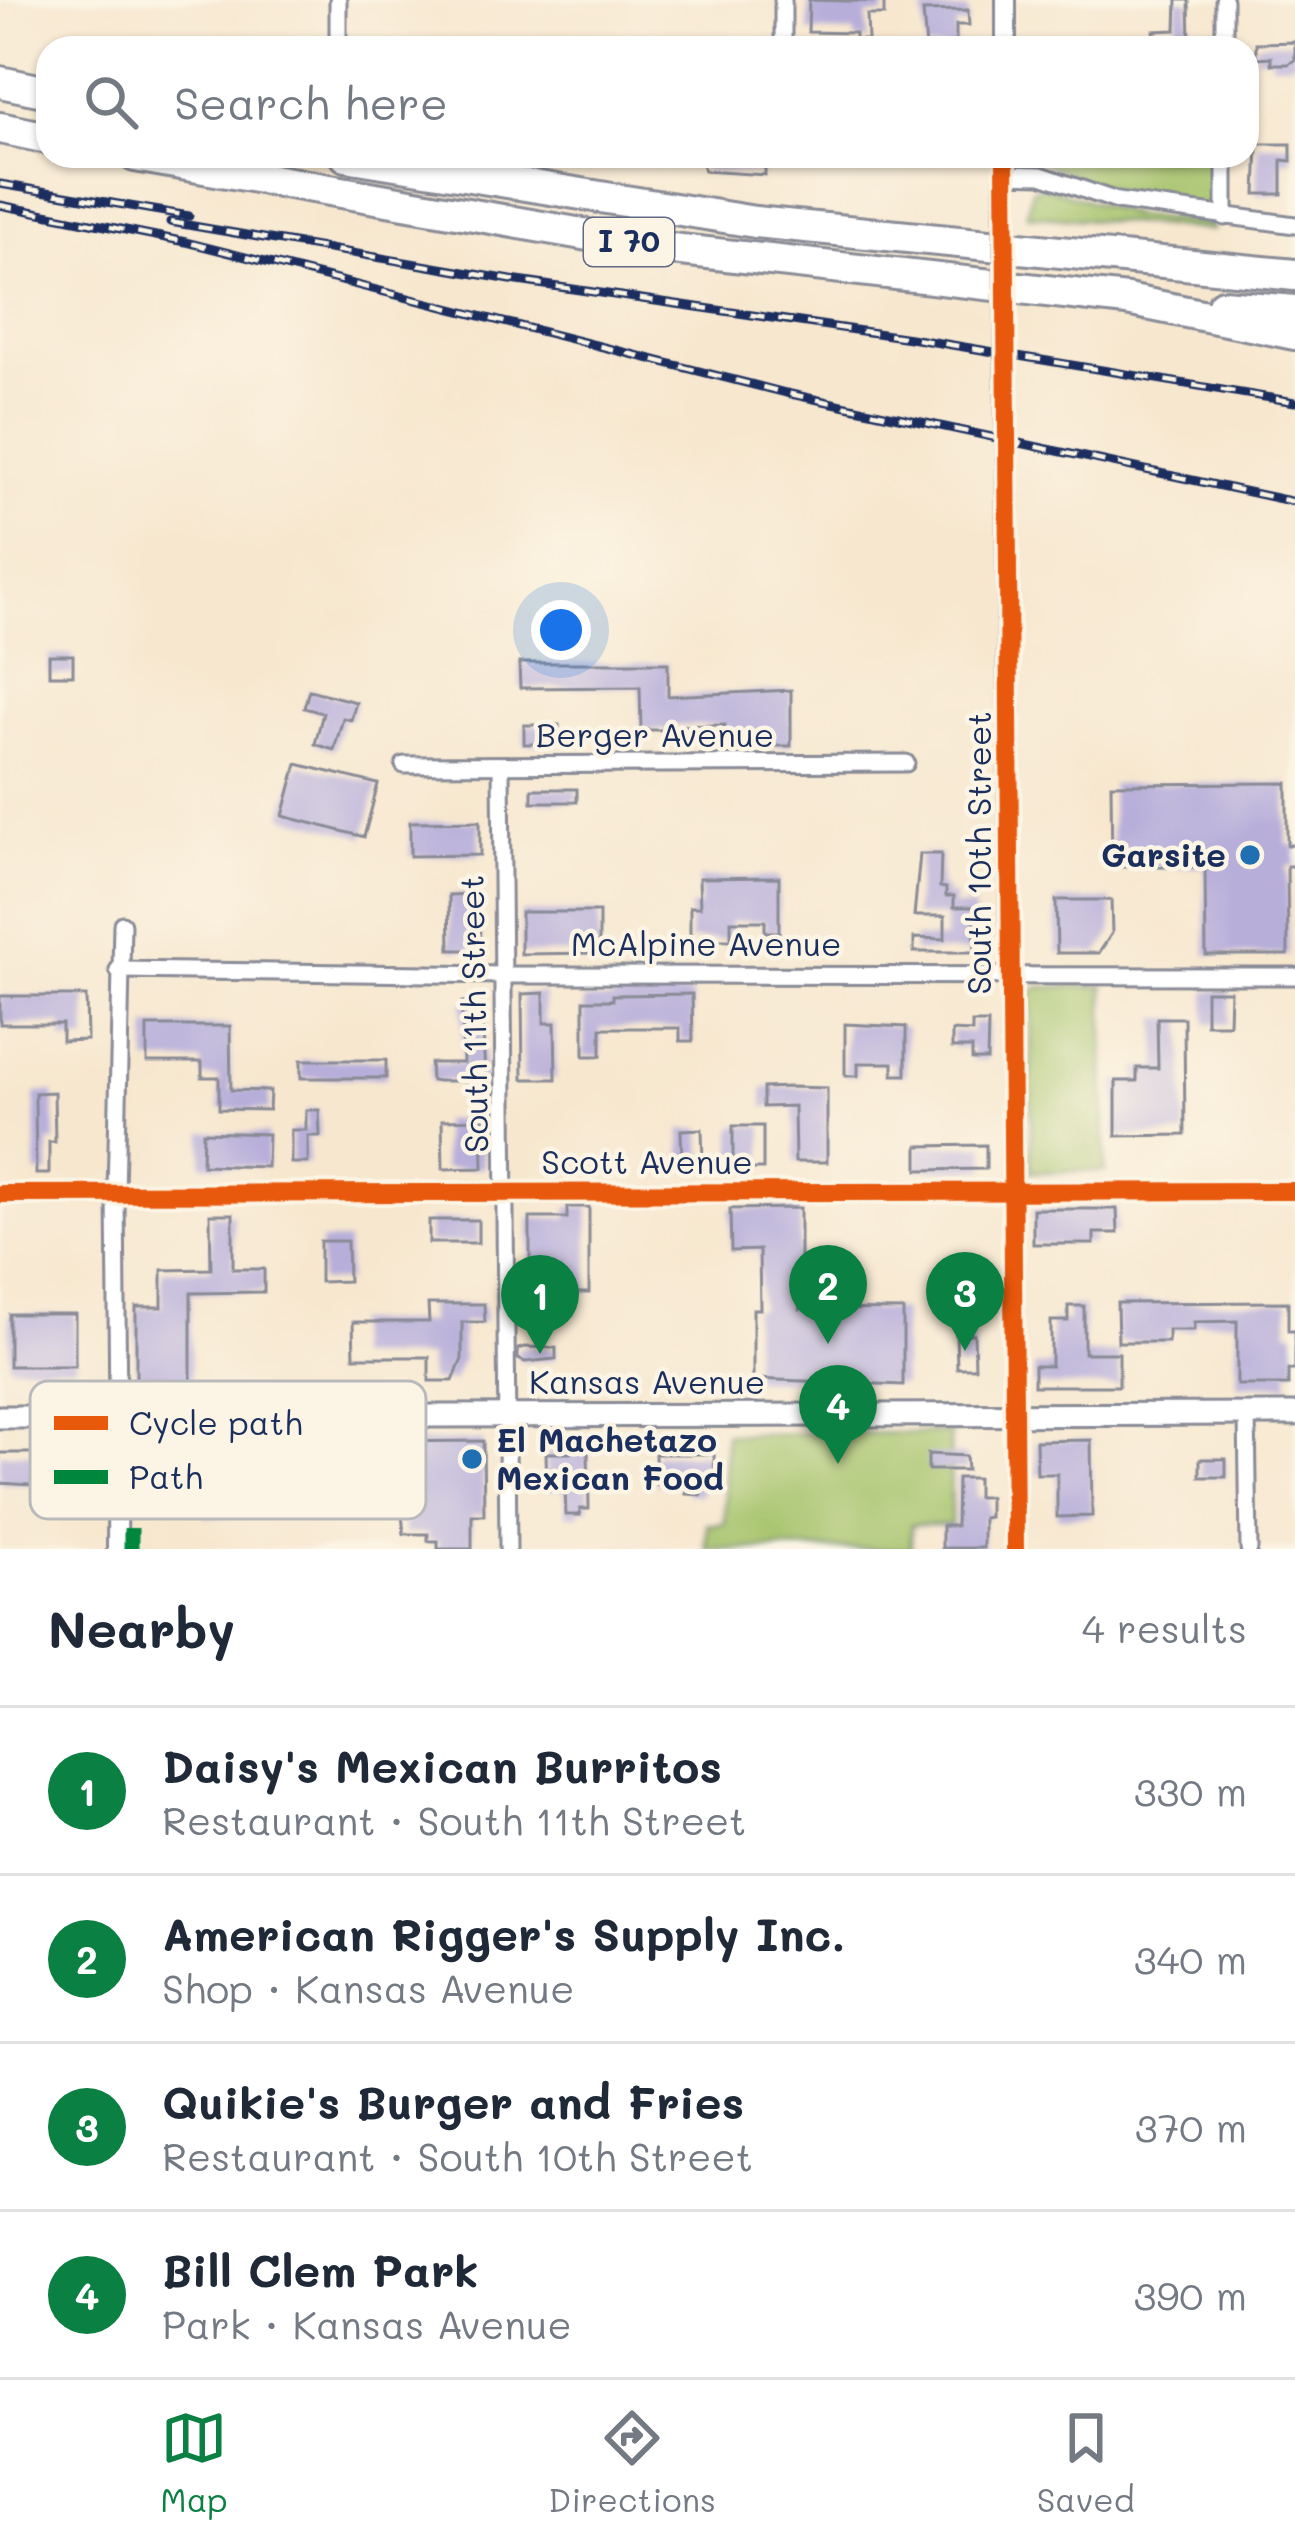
<!DOCTYPE html>
<html lang="en">
<head>
<meta charset="utf-8">
<style>
	body { margin:0; font-family:Mali,sans-serif; background:#f2f2f3; color:#1f2937 }
	.you { position:absolute; left:561px; top:630px; width:42px; height:42px; margin:-30px; border:9px solid #fff; border-radius:50%; background:#1a73e8; box-shadow:0 0 0 18px #1a73e833 }
	.badge { display:grid; place-items:center; width:78px; height:78px; border-radius:50%; background:#0b8043; color:#fff; font-size:39px; font-weight:700 }
	.pin { position:absolute; translate:-50% -99px; filter:drop-shadow(0 3px 6px #0008) }
	.pin::after { content:''; position:absolute; top:63px; width:42px; height:36px; background:inherit; clip-path:polygon(0 0,100% 0,50% 100%) }
	.list { margin:0; padding:0; list-style:none }
	h2 { display:flex; justify-content:space-between; align-items:center; height:156px; margin:0; padding:0 48px; font-size:51px }
	h2 small { font-size:39px; font-weight:400; color:#747a83 }
	.list li { display:grid; grid-template-columns:78px 1fr auto; gap:36px; align-items:center; box-sizing:border-box; height:168px; padding:0 48px; border-top:3px solid #e0e1e3 }
	.list b { display:block; font-size:45px; white-space:nowrap }
	.list p { margin:0; font-size:39px; white-space:nowrap; color:#747a83 }
	.list em { font-size:39px; font-style:normal; color:#747a83 }
	.icon { flex:none; width:66px; height:66px; fill:none; stroke:currentColor; stroke-width:2; stroke-linecap:round; stroke-linejoin:round }
	.map { position:relative; flex:none; width:1295px; height:1549px; overflow:hidden }
	.search { position:absolute; background:#fff; box-shadow:0 3px 9px #0004; left:36px; right:36px; top:36px; height:132px; display:flex; align-items:center; gap:30px; box-sizing:border-box; padding:0 42px; border-radius:36px; color:#747a83; font-size:45px }
	.sheet { height:828px; background:#fff }
	nav { display:flex; justify-content:space-around; align-items:center; box-sizing:border-box; height:168px; border-top:3px solid #e0e1e3; background:#fff; font-size:33px; color:#747a83 }
	nav a { display:grid; justify-items:center; gap:6px }
	nav .on { color:#0b8043 }
	.map>svg:first-child { display:block }
	.green { fill:#a5c36b; stroke:#607964; stroke-width:3 }
	.building { fill:#b7afda }
	.lines { fill:none; stroke-linecap:round; stroke-linejoin:round }
	.minor-casing { stroke:#898b96; stroke-width:21 }
	.tertiary-casing { stroke:#898b96; stroke-width:24 }
	.secondary-casing { stroke:#898b96; stroke-width:27 }
	.motorway-casing { stroke:#898b96; stroke-width:36 }
	.minor { stroke:#fff; stroke-width:15 }
	.tertiary { stroke:#fff; stroke-width:18 }
	.secondary { stroke:#fff; stroke-width:21 }
	.motorway { stroke:#fff; stroke-width:30 }
	.rail-casing { stroke:#1b2f5e; stroke-width:9 }
	.rail { stroke:#fcf5e5; stroke-width:4.5; stroke-dasharray:14; stroke-linecap:butt }
	.tertiary-bridge-casing { stroke:#898b96; stroke-width:24; stroke-linecap:butt }
	.tertiary-bridge { stroke:#fff; stroke-width:18 }
	.quiet { stroke:#00873e; stroke-width:15; stroke-dasharray:30 15; stroke-linecap:butt }
	.cycleway-casing { stroke:#fcf5e5; stroke-width:26 }
	.cycleway { stroke:#e8590c; stroke-width:18 }
	.poi-dot { fill:#1f6fb2; stroke:#fcf5e5; stroke-width:4.5 }
	.labels { text-anchor:middle; stroke-width:9; stroke-linejoin:round; paint-order:stroke }
	.shield { fill:#fcf5e5; stroke:#5e6a86; stroke-width:3 }
	.shield-label { font-size:30px; font-weight:bold; fill:#1b2f5e }
	.street-label { font-size:33px; fill:#1b2f5e; stroke:#fcf5e5 }
	.poi-label { font-size:33px; font-weight:bold; fill:#1b2f5e; stroke:#fcf5e5; text-anchor:end }
	.key { fill:#fcf5e5; stroke:#b8babc; stroke-width:3 }
	.key-label { font-size:33px; fill:#1b2f5e }
</style>
</head>
<body>
<div class="map">
<svg width="1295" height="1549" viewBox="0 0 1295 1549">
	<rect width="100%" height="100%" fill="#fcf5e5"/>
	<filter id="ink" filterUnits="userSpaceOnUse"><feTurbulence type="fractalNoise" baseFrequency=".00833" numOctaves="2"/><feDisplacementMap in="SourceGraphic" scale="24" xChannelSelector="R" yChannelSelector="G"/><feConvolveMatrix kernelMatrix="1 2 1 2 8 2 1 2 1" color-interpolation-filters="sRGB"/></filter>
	<filter id="wash" filterUnits="userSpaceOnUse"><feTurbulence type="fractalNoise" baseFrequency=".004" numOctaves="4" result="noise"/><feDisplacementMap in="SourceGraphic" scale="48" xChannelSelector="R" yChannelSelector="G"/><feGaussianBlur stdDeviation="2.7" result="paint"/><feColorMatrix in="noise" values="0 0 0 0 0 0 0 0 0 0 0 0 0 0 0 0 0 1.4 0 .05"/><feComposite in="paint" operator="in"/></filter>
	<g filter="url(#wash)">
		<rect width="100%" height="100%" fill="#f7e7cf"/>
		<g class="green">
			<polygon points="1025,156 1218,156 1218,199 1209,208 1130,197"/>
			<polygon points="1043,186 1136,216 1211,223 1213,230 1027,215 1032,190"/>
			<polygon points="1104,986 1105,1171 1031,1172 1031,992 1039,987"/>
			<polygon points="950,1433 951,1525 911,1525 911,1549 707,1549 707,1525 725,1524 725,1434"/>
		</g>
		<g id="blocks">
			<g class="building">
				<polygon points="809,0 884,2 884,15 867,15 868,40 855,40 855,33 808,32"/>
				<polygon points="1177,0 1189,0 1190,46 1154,47 1154,31 1176,30"/>
				<polygon points="968,10 969,25 956,25 956,48 926,48 923,11"/>
				<polygon points="1295,42 1295,60 1288,64 1271,64 1271,57 1256,58 1256,43"/>
				<polygon points="1258,144 1291,144 1291,161 1282,160 1282,194 1256,194"/>
				<polygon points="700,156 765,156 765,175 704,171"/>
				<rect x="49" y="655" width="24" height="20"/>
				<polygon points="519,663 668,663 668,696 791,690 791,746 725,746 725,725 669,726 669,730 641,730 640,687 520,688"/>
				<polygon points="309,690 356,702 351,720 343,718 334,750 315,744 323,713 304,708"/>
				<rect x="524" y="725" width="35" height="19"/>
				<polygon points="297,764 378,784 364,837 283,816"/>
				<polygon points="1287,783 1287,845 1295,845 1295,866 1287,866 1288,955 1206,955 1205,867 1112,867 1111,784"/>
				<rect x="532" y="789" width="45" height="13"/>
				<polygon points="480,821 480,855 410,856 410,822"/>
				<polygon points="920,854 941,854 940,887 946,888 946,896 954,896 954,907 974,907 975,952 914,952 914,938 945,939 945,916 914,916"/>
				<polygon points="779,877 779,932 765,932 765,921 731,921 731,940 690,940 690,907 700,907 699,878"/>
				<polygon points="479,894 480,950 450,950 449,895"/>
				<polygon points="1056,900 1111,900 1112,933 1099,953 1057,953"/>
				<polygon points="521,912 599,912 599,953 521,954"/>
				<polygon points="1206,991 1230,991 1229,1024 1206,1024"/>
				<polygon points="544,993 544,1023 555,1023 556,1079 523,1079 522,994"/>
				<polygon points="692,994 693,1041 680,1041 680,1028 601,1028 601,1056 584,1056 584,1000 613,1000 613,995"/>
				<polygon points="0,996 86,996 87,1040 62,1041 62,1024 0,1024"/>
				<polygon points="462,1002 482,1002 485,1081 431,1081 430,1063 463,1063"/>
				<polygon points="1157,1018 1184,1018 1185,1135 1116,1136 1116,1081 1137,1081 1137,1068 1158,1068"/>
				<polygon points="972,1023 988,1023 987,1060 972,1060 972,1048 952,1048 952,1031 972,1032"/>
				<polygon points="845,1024 906,1027 906,1075 893,1075 893,1063 858,1063 858,1076 845,1076"/>
				<polygon points="147,1026 230,1026 231,1090 270,1091 269,1110 219,1109 219,1077 202,1077 202,1062 147,1062"/>
				<rect x="301" y="1060" width="85" height="18"/>
				<polygon points="790,1087 827,1088 827,1162 795,1162 794,1106 763,1107 763,1088"/>
				<polygon points="54,1092 55,1142 49,1142 49,1174 36,1174 35,1093"/>
				<polygon points="306,1110 319,1110 320,1136 308,1136 308,1163 291,1163 291,1130 306,1130"/>
				<polygon points="482,1119 483,1168 443,1169 442,1120"/>
				<rect x="733" y="1126" width="30" height="43"/>
				<polygon points="702,1129 703,1163 682,1163 681,1130"/>
				<polygon points="203,1132 268,1134 267,1167 202,1165"/>
				<polygon points="986,1145 986,1169 918,1170 918,1146"/>
				<polygon points="567,1207 589,1207 589,1293 530,1293 530,1218 567,1218"/>
				<polygon points="800,1208 800,1309 903,1310 903,1385 753,1379 753,1309 760,1309 759,1250 731,1251 730,1209"/>
				<polygon points="1033,1209 1117,1209 1118,1233 1094,1233 1094,1244 1033,1244"/>
				<polygon points="210,1214 233,1214 233,1269 264,1269 264,1292 191,1293 191,1388 136,1389 136,1307 162,1307 162,1270 211,1269"/>
				<rect x="429" y="1220" width="49" height="23"/>
				<polygon points="320,1241 347,1241 348,1281 320,1282"/>
				<polygon points="1288,1302 1288,1331 1295,1331 1295,1370 1288,1370 1288,1385 1237,1385 1237,1321 1194,1322 1194,1330 1168,1330 1168,1342 1118,1342 1117,1303"/>
				<polygon points="428,1304 484,1304 485,1322 462,1322 462,1359 453,1381 429,1381 429,1357 354,1357 353,1322 429,1322"/>
				<polygon points="1068,1306 1084,1306 1084,1353 1119,1353 1119,1386 1034,1386 1034,1366 1051,1366 1051,1321 1068,1321"/>
				<rect x="9" y="1314" width="66" height="52"/>
				<polygon points="956,1334 974,1334 975,1368 957,1368"/>
				<polygon points="524,1347 556,1348 556,1359 525,1362 518,1359 518,1349"/>
				<polygon points="1091,1440 1092,1516 1057,1517 1057,1474 1037,1474 1036,1441"/>
				<polygon points="483,1441 484,1515 472,1515 472,1549 438,1549 438,1541 428,1541 428,1534 404,1534 399,1486 395,1492 354,1492 355,1515 331,1515 330,1463 295,1463 295,1486 279,1486 279,1512 259,1512 259,1516 205,1517 205,1450 261,1449 261,1443"/>
				<polygon points="74,1443 75,1485 55,1485 55,1480 32,1480 31,1485 0,1483 0,1453 54,1453 54,1444"/>
				<polygon points="570,1449 588,1449 589,1509 580,1509 580,1515 566,1515 565,1490 547,1490 546,1453 570,1453"/>
				<polygon points="655,1454 714,1454 715,1487 701,1487 701,1495 686,1494 686,1484 656,1484"/>
				<polygon points="928,1454 966,1456 967,1470 928,1470"/>
				<rect x="1200" y="1459" width="26" height="18"/>
				<polygon points="957,1478 977,1478 977,1497 989,1497 989,1517 983,1518 983,1548 942,1548 942,1526 956,1526"/>
			</g>
		</g>
	</g>
	<g filter="url(#ink)">
		<use href="#blocks" fill-opacity="0" stroke="#898b96" stroke-width="3"/>
		<g class="lines">
			<g class="minor-casing">
				<g id="minor">
					<polyline points="338,0 338,48"/>
					<polyline points="783,0 783,48"/>
					<polyline points="1224,0 1224,48"/>
					<polyline points="1225,156 1225,217"/>
					<polyline points="1004,174 1041,175 1117,201 1295,225"/>
					<polyline points="404,765 906,763"/>
					<polyline points="501,766 508,1549"/>
					<polyline points="118,970 504,975 1295,976"/>
					<polyline points="0,1194 1295,1191"/>
					<polyline points="1247,1414 1249,1549"/>
					<polyline points="118,1418 116,1194 122,924"/>
				</g>
			</g>
			<g class="tertiary-casing">
				<g id="tertiary">
					<polyline points="1006,0 1006,48"/>
					<polyline points="1004,196 1005,156"/>
					<polyline points="1009,846 1015,1549"/>
					<polyline points="117,1549 118,1418"/>
				</g>
			</g>
			<g class="secondary-casing">
				<polyline id="secondary" points="0,1417 1295,1414"/>
			</g>
			<g class="motorway-casing">
				<g id="motorway">
					<polyline points="0,82 48,92"/>
					<polyline points="0,128 48,138"/>
					<polyline points="135,156 663,248 1127,300 1295,334"/>
					<polyline points="346,156 755,222 1295,275"/>
					<polyline points="1223,305 1295,311"/>
				</g>
			</g>
			<use href="#minor" class="minor"/>
			<use href="#tertiary" class="tertiary"/>
			<use href="#secondary" class="secondary"/>
			<use href="#motorway" class="motorway"/>
			<g class="rail-casing">
				<g id="rail">
					<polyline points="0,184 189,216"/>
					<polyline points="0,205 186,242 786,393 1295,502"/>
					<polyline points="170,222 511,280 910,338 1295,402"/>
				</g>
			</g>
			<use href="#rail" class="rail"/>
			<g class="tertiary-bridge-casing">
				<polyline id="tertiary-bridge" points="1004,196 1009,846"/>
			</g>
			<use href="#tertiary-bridge" class="tertiary-bridge"/>
			<g class="quiet">
				<polyline points="131,1440 131,1514"/>
				<polyline points="131,1528 131,1549"/>
			</g>
			<g class="cycleway-casing">
				<g id="cycleway">
					<polyline points="1005,156 1015,1549"/>
					<polyline points="0,1194 1295,1191"/>
				</g>
			</g>
			<use href="#cycleway" class="cycleway"/>
		</g>
	</g>
	<g class="poi-dot">
		<circle cx="1250" cy="855" r="12"/>
		<circle cx="472" cy="1459" r="12"/>
	</g>
	<g class="labels">
		<rect class="shield" x="584" y="218" width="90" height="48" rx="9"/>
		<g class="shield-label">
			<text x="629" y="252">I 70</text>
		</g>
		<g class="street-label">
			<text x="655" y="747">Berger Avenue</text>
			<text transform="translate(979 853) rotate(-90)" y="12">South 10th Street</text>
			<text x="706" y="956">McAlpine Avenue</text>
			<text transform="translate(474 1014) rotate(-91)" y="12">South 11th Street</text>
			<text x="647" y="1174">Scott Avenue</text>
			<text x="647" y="1394">Kansas Avenue</text>
		</g>
		<g class="poi-label">
			<text x="1226" y="867">Garsite</text>
			<text x="496" y="1452" text-anchor="start">El Machetazo<tspan x="496" dy="38">Mexican Food</tspan></text>
		</g>
	</g>
	<rect x="30" y="1381" width="396" height="138" rx="18" class="key"/>
	<rect x="54" y="1416" width="54" height="14" fill="#e8590c"/>
	<rect x="54" y="1470" width="54" height="14" fill="#00873e"/>
	<g class="key-label">
		<text x="129" y="1435">Cycle path</text>
		<text x="129" y="1489">Path</text>
	</g>
</svg>
<div class="you"></div>
<div class="pin badge" style="left:540px;top:1354px">1</div>
<div class="pin badge" style="left:828px;top:1344px">2</div>
<div class="pin badge" style="left:965px;top:1351px">3</div>
<div class="pin badge" style="left:838px;top:1464px">4</div>
<div class="search"><svg class="icon" aria-label="search" viewBox="0 0 24 24"><circle cx="10" cy="10" r="6"/><path d="M15 15l6 6"/></svg>Search here</div>
</div>
<section class="sheet">
<h2>Nearby<small>4 results</small></h2>
<ul class="list">
<li><span class="badge">1</span><div><b>Daisy's Mexican Burritos</b><p>Restaurant · South 11th Street</p></div><em>330 m</em></li>
<li><span class="badge">2</span><div><b>American Rigger's Supply Inc.</b><p>Shop · Kansas Avenue</p></div><em>340 m</em></li>
<li><span class="badge">3</span><div><b>Quikie's Burger and Fries</b><p>Restaurant · South 10th Street</p></div><em>370 m</em></li>
<li><span class="badge">4</span><div><b>Bill Clem Park</b><p>Park · Kansas Avenue</p></div><em>390 m</em></li>
</ul>
</section>
<nav>
<a class="on"><svg class="icon" aria-label="map" viewBox="0 0 24 24"><path d="M3 6l6-2 6 2 6-2v14l-6 2-6-2-6 2zM9 4v14M15 6v14"/></svg>Map</a>
<a><svg class="icon" aria-label="directions" viewBox="0 0 24 24"><path d="M12 3l9 9-9 9-9-9zM9 14v-3h6M13 9l2 2-2 2"/></svg>Directions</a>
<a><svg class="icon" aria-label="saved" viewBox="0 0 24 24"><path d="M7 4h10v16l-5-4-5 4z"/></svg>Saved</a>
</nav>
</body>
</html>
